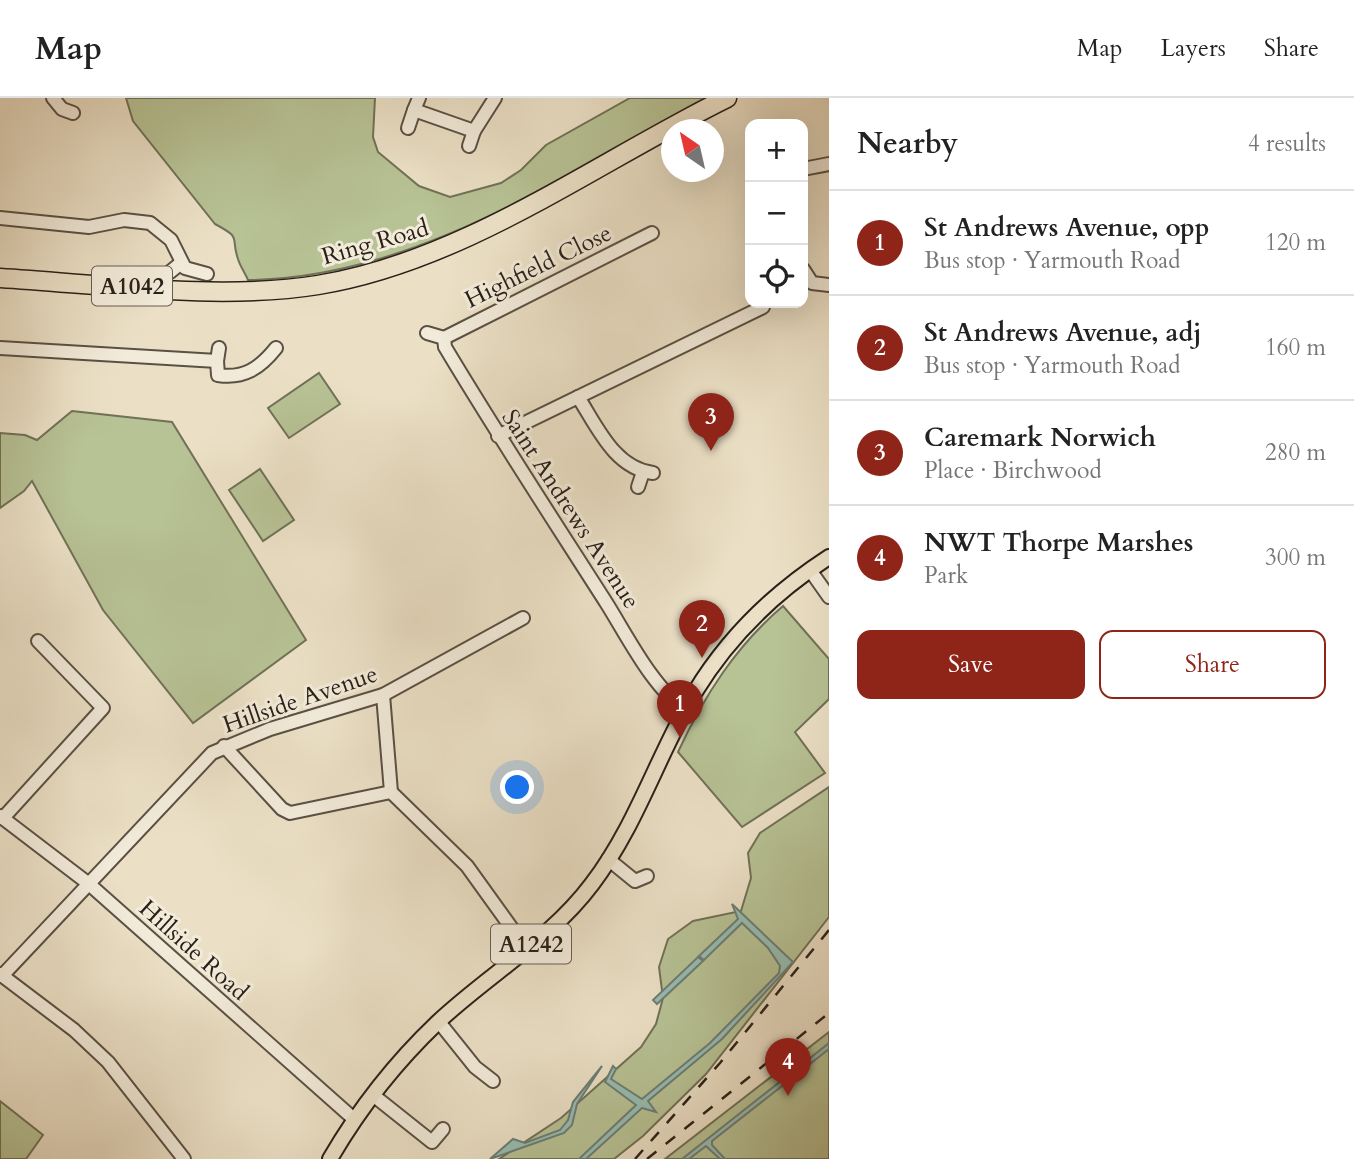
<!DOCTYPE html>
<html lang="en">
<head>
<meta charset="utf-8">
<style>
	body { margin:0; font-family:Cardo,serif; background:#f2f2f2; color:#222 }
	.controls { position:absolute; right:21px; top:21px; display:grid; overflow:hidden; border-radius:14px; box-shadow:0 7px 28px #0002 }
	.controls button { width:63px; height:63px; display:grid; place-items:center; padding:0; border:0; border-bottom:2px solid #e0e0e0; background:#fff; color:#222; font:35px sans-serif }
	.compass { position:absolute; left:661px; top:21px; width:63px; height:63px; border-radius:50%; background:#fff; box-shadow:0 7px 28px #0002; rotate:326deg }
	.you { position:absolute; left:518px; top:690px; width:24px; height:24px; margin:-18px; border:5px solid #fff; border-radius:50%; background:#1a73e8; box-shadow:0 0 0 10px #1a73e833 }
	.badge { display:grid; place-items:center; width:46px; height:46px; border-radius:50%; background:#8f2418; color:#fff; font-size:23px; font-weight:700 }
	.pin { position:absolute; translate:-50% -58px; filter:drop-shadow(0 2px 4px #0008) }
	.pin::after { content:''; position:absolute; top:37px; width:24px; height:21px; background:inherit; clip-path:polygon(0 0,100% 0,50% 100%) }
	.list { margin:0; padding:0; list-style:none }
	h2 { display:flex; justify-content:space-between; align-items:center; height:91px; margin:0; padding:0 28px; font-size:30px }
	h2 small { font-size:23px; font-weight:400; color:#767676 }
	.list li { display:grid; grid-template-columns:46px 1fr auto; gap:21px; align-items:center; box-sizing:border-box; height:105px; padding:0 28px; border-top:2px solid #e0e0e0 }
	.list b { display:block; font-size:26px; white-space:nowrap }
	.list p { margin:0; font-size:23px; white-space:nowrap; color:#767676 }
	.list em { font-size:23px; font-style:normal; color:#767676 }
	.actions { display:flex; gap:14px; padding:21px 28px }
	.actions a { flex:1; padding:16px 0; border:2px solid #8f2418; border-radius:14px; text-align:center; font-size:24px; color:#8f2418 }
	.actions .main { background:#8f2418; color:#fff }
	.icon { flex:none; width:38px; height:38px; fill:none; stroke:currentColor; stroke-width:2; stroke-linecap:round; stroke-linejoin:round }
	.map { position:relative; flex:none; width:829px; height:1061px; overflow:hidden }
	header { display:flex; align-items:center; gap:42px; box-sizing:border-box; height:98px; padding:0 35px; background:#fff; border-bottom:2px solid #e0e0e0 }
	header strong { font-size:33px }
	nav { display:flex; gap:38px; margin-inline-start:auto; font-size:24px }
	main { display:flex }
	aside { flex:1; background:#fff }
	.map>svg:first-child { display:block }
	.green { fill:#b7c295; stroke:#707157; stroke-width:2 }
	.water { fill:#98bdb3; stroke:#6c7e75; stroke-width:2 }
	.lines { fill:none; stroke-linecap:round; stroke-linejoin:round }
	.minor-casing { stroke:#5a5044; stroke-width:16 }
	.major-casing { stroke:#2a2019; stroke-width:18 }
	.highway-casing { stroke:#2a2019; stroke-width:21 }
	.minor { stroke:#f2ebda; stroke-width:12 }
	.major { stroke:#ebe0c6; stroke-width:14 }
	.highway { stroke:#ebe0c6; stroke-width:18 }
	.rail { stroke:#2a2019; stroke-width:2.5; stroke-dasharray:12 12; stroke-linecap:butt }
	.labels { text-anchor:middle; stroke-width:6; stroke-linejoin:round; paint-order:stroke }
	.shield { fill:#f2ebda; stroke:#665d53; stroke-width:2 }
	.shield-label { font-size:23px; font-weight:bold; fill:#2a2019 }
	.street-label { font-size:24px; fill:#2a2019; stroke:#f2ebda }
</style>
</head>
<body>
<header>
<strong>Map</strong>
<nav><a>Map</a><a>Layers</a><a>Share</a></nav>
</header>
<main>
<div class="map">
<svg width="829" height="1061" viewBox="0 0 829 1061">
	<rect width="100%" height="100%" fill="#ebe0c6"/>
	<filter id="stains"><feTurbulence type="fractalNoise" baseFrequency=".00286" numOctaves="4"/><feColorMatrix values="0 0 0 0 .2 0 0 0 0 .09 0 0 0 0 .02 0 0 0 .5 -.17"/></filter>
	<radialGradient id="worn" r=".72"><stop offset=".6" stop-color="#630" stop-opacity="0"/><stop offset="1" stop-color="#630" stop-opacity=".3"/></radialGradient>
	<g class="green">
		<path d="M 126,0 L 375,0 L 373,39 L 378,54 L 419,88 L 450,99 L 501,85 L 521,72 L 546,47 L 630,0 L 705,0 C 562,78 416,180 248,182 C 245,175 240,168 238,161 C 230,138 243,141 215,126 L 133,23 Z"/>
		<polygon points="319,275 340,306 289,340 268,310"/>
		<polygon points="72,313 172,324 306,542 193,625 103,512 32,383 24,393 0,410 0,335 25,337 37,342"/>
		<polygon points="260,371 294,422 263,443 229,392"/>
		<path d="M 783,508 L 829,561 L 829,601 L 795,634 L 825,675 L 742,729 L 678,654 C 704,598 736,548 783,508 Z"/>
		<polygon points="829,689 829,819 706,976 643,1038 614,1061 499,1061 561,1020 641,949 656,926 663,900 659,869 668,841 693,823 741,813 751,780 748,755 760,735"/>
		<polygon points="829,934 829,1061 665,1061"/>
		<polygon points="0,1003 43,1037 26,1061 0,1061"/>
	</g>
	<g class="water">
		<polygon points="732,806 793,864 722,941 648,1003 656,1014 642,1010 586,1061 579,1061 636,1007 605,984 613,968 616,971 611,981 642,1001 710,945 779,875 780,868 768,850 742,825 704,862 699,858 738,821"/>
		<polygon points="698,859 703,863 657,906 653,902"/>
		<polygon points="829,945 829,951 712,1043 712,1047 725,1061 720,1061 706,1048 689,1061 682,1061"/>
		<polygon points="602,968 577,1006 572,1027 564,1035 490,1061 513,1041 525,1045 560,1032 568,1022 573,1004"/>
	</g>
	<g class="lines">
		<g class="minor-casing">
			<g id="minor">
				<polyline points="53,0 62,11 73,15"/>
				<polyline points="419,0 414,12 474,33 495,0"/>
				<polyline points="408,30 414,12"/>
				<polyline points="469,48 474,33"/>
				<polyline points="803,71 829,66"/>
				<polyline points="0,120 89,129 124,122 150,125 171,142 185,170 207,176"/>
				<polyline points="803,171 812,185 829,187"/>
				<polyline points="170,174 181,165"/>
				<path d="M 427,235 L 444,240 L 445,249 C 497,336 552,420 607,506 C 626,536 655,594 686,611"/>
				<polyline points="444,240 652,135"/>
				<polyline points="0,250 217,263 219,250"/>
				<path d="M 217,263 L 218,277 C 244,281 260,270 276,250"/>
				<path d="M 578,299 C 597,328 614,370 653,375"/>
				<polyline points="498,338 763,209"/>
				<polyline points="638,389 643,374"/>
				<polyline points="810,472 829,499"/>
				<polyline points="383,597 391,694 467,768 526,850"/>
				<polyline points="224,648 282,711 290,715 391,694"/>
				<polyline points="0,718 89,786 355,1022"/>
				<polyline points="3,720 103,610 38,543"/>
				<polyline points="608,761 635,783 647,778"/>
				<polyline points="0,876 74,932 108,964 184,1061"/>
				<polyline points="2,878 212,655 270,631 383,597 523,520"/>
				<polyline points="439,924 475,969 493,983"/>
				<polyline points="373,997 432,1044 443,1031"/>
			</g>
		</g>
		<g class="major-casing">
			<path id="major" d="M 330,1061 C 359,1011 396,964 438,924 C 488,877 551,841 592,786 C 637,727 658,656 695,594 C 729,538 775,494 829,459"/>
		</g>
		<g class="highway-casing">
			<path id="highway" d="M 0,180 C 100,186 219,203 318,187 C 465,163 595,65 727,0"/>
		</g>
		<use href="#minor" class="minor"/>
		<use href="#major" class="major"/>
		<use href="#highway" class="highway"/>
		<g class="rail">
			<polyline points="635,1061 720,965 829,832"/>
			<polyline points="647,1061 829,915"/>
		</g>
	</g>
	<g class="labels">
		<g class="shield">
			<rect x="92" y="168.5" width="80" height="39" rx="5"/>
			<rect x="491" y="826.5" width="80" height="39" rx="5"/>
		</g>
		<g class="shield-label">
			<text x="132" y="196">A1042</text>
			<text x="531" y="854">A1242</text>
		</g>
		<g class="street-label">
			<text transform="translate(375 144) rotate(-16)" y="8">Ring Road</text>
			<text transform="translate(538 168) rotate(-26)" y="8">Highfield Close</text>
			<text transform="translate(571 411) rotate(57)" y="8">Saint Andrews Avenue</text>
			<text transform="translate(300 601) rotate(-19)" y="8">Hillside Avenue</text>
			<text transform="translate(194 852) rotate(42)" y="8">Hillside Road</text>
		</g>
	</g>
	<rect width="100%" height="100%" filter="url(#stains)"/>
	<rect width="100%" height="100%" fill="url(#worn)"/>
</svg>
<div class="controls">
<button>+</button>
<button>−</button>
<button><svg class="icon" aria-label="locate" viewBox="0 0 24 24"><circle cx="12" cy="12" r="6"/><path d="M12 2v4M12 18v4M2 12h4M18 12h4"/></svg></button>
</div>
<svg class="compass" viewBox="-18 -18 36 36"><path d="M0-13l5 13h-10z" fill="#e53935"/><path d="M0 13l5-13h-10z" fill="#767676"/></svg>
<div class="you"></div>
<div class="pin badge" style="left:680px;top:640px">1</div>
<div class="pin badge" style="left:702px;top:560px">2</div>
<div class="pin badge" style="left:711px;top:353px">3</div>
<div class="pin badge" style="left:788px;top:998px">4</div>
</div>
<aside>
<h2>Nearby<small>4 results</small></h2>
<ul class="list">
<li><span class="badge">1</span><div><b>St Andrews Avenue, opp</b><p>Bus stop · Yarmouth Road</p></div><em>120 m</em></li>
<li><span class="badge">2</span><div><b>St Andrews Avenue, adj</b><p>Bus stop · Yarmouth Road</p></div><em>160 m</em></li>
<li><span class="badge">3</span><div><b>Caremark Norwich</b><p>Place · Birchwood</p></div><em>280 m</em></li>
<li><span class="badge">4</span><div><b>NWT Thorpe Marshes</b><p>Park</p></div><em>300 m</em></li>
</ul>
<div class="actions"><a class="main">Save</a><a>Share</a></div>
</aside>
</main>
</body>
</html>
